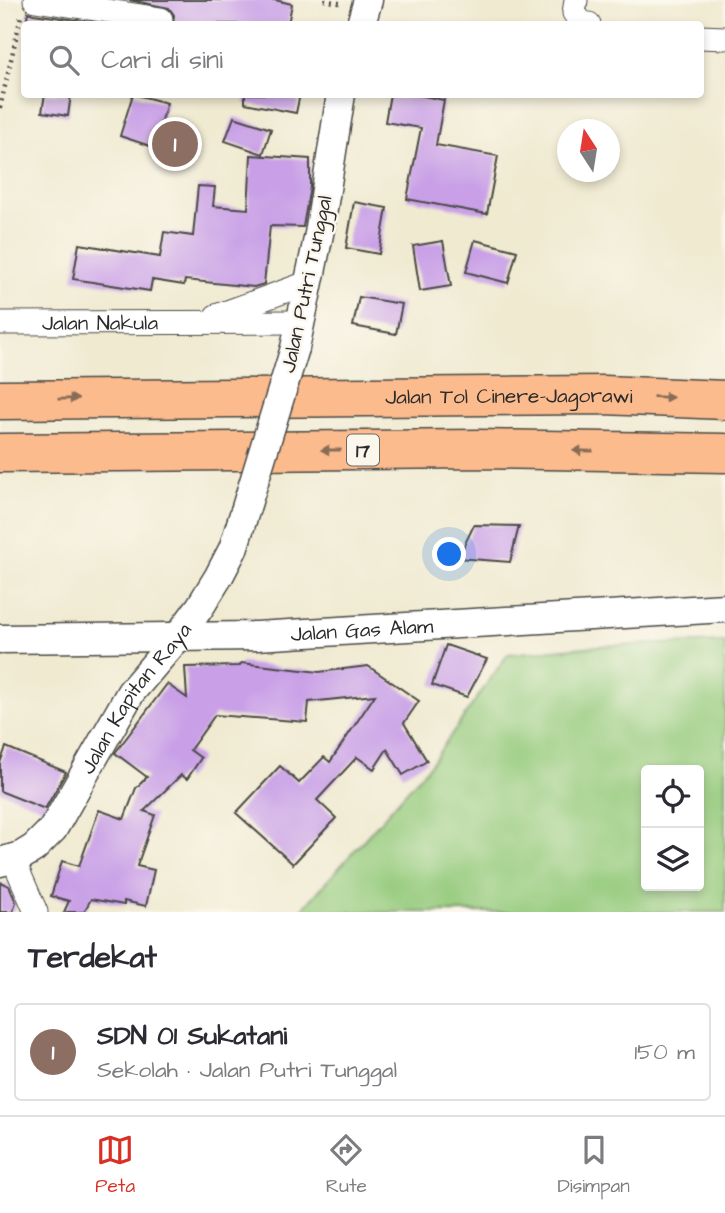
<!DOCTYPE html>
<html lang="id">
<head>
<meta charset="utf-8">
<style>
	body { margin:0; font-family:"Architects Daughter",sans-serif; background:#f2f2f3; color:#2b2b33 }
	.controls { position:absolute; right:21px; bottom:21px; display:grid; overflow:hidden; border-radius:7px; box-shadow:0 4px 10px #0003 }
	.controls button { width:63px; height:63px; display:grid; place-items:center; padding:0; border:0; border-bottom:2px solid #e1e1e2; background:#fff; color:#2b2b33; font:35px sans-serif }
	.compass { position:absolute; left:557px; top:119px; width:63px; height:63px; border-radius:50%; background:#fff; box-shadow:0 4px 10px #0003; rotate:348deg }
	.you { position:absolute; left:450px; top:555px; width:24px; height:24px; margin:-18px; border:5px solid #fff; border-radius:50%; background:#1a73e8; box-shadow:0 0 0 10px #1a73e833 }
	.badge { display:grid; place-items:center; width:46px; height:46px; border-radius:50%; background:#d93025; color:#fff; font-size:23px; font-weight:700 }
	.pin { position:absolute; translate:-50% -50%; border:4px solid #fff; box-shadow:0 2px 7px #0006 }
	.list { margin:0; padding:0; list-style:none }
	h2 { display:flex; justify-content:space-between; align-items:center; height:91px; margin:0; padding:0 28px; font-size:30px }
	h2 small { font-size:23px; font-weight:400; color:#7c7c81 }
	.list li { display:grid; grid-template-columns:46px 1fr auto; gap:21px; align-items:center; box-sizing:border-box; height:98px; margin:0 14px 14px; padding:0 14px; border:2px solid #e1e1e2; border-radius:7px }
	.list b { display:block; font-size:26px; white-space:nowrap }
	.list p { margin:0; font-size:23px; white-space:nowrap; color:#7c7c81 }
	.list em { font-size:23px; font-style:normal; color:#7c7c81 }
	.icon { flex:none; width:38px; height:38px; fill:none; stroke:currentColor; stroke-width:2; stroke-linecap:round; stroke-linejoin:round }
	.map { position:relative; flex:none; width:725px; height:912px; overflow:hidden }
	.search { position:absolute; background:#fff; box-shadow:0 4px 10px #0003; left:21px; right:21px; top:21px; height:77px; display:flex; align-items:center; gap:18px; box-sizing:border-box; padding:0 24px; border-radius:7px; color:#7c7c81; font-size:26px }
	.sheet { height:203px; background:#fff }
	nav { display:flex; justify-content:space-around; align-items:center; box-sizing:border-box; height:98px; border-top:2px solid #e1e1e2; background:#fff; font-size:19px; color:#7c7c81 }
	nav a { display:grid; justify-items:center; gap:4px }
	nav .on { color:#d93025 }
	.map>svg:first-child { display:block }
	.green { fill:#95cb7d; stroke:#607b54; stroke-width:2; fill-rule:evenodd }
	.building { fill:#c9a0e7 }
	.lines { fill:none; stroke-linecap:round; stroke-linejoin:round }
	.minor-casing { stroke:#494844; stroke-width:25 }
	.tertiary-casing { stroke:#494844; stroke-width:31 }
	.motorway-casing { stroke:#494844; stroke-width:41 }
	.path { stroke:#494844; stroke-width:4.5; stroke-dasharray:2 5; stroke-linecap:butt }
	.minor { stroke:#fff; stroke-width:23 }
	.tertiary { stroke:#fff; stroke-width:28 }
	.motorway { stroke:#fbbb8d; stroke-width:38 }
	.tertiary-bridge-casing { stroke:#494844; stroke-width:31; stroke-linecap:butt }
	.tertiary-bridge { stroke:#fff; stroke-width:28 }
	.oneway { fill:#896c57 }
	.labels { text-anchor:middle; stroke-width:5; stroke-linejoin:round; paint-order:stroke }
	.shield { fill:#fbf7ec; stroke:#696865; stroke-width:2 }
	.shield-label { font-size:19px; font-weight:bold; fill:#2b2b2b }
	.street-label { font-size:21px; fill:#2b2b2b; stroke:#fbf7ec }
</style>
</head>
<body>
<div class="map">
<svg width="725" height="912" viewBox="0 0 725 912">
	<rect width="100%" height="100%" fill="#fbf7ec"/>
	<filter id="ink" filterUnits="userSpaceOnUse"><feTurbulence type="fractalNoise" baseFrequency=".0143" numOctaves="2"/><feDisplacementMap in="SourceGraphic" scale="14" xChannelSelector="R" yChannelSelector="G"/><feConvolveMatrix kernelMatrix="1 2 1 2 8 2 1 2 1" color-interpolation-filters="sRGB"/></filter>
	<filter id="wash" filterUnits="userSpaceOnUse"><feTurbulence type="fractalNoise" baseFrequency=".00686" numOctaves="4" result="noise"/><feDisplacementMap in="SourceGraphic" scale="28" xChannelSelector="R" yChannelSelector="G"/><feGaussianBlur stdDeviation="1.57" result="paint"/><feColorMatrix in="noise" values="0 0 0 0 0 0 0 0 0 0 0 0 0 0 0 0 0 1.4 0 .05"/><feComposite in="paint" operator="in"/></filter>
	<g filter="url(#wash)">
		<rect width="100%" height="100%" fill="#f0ead1"/>
		<path class="green" d="M 725,642 L 725,912 L 300,912 L 430,765 L 508,654 L 597,646 ZM 646,770 L 699,770 L 699,886 L 646,886 Z"/>
		<g id="blocks">
			<g class="building">
				<polygon points="129,0 275,0 292,4 288,24 173,24 174,15 169,8"/>
				<polygon points="28,12 33,14 104,24 26,24"/>
				<polygon points="45,94 71,94 68,116 42,112"/>
				<polygon points="133,94 167,103 153,147 120,136"/>
				<polygon points="245,94 300,94 296,113 245,103"/>
				<polygon points="390,94 413,94 444,100 436,145 498,156 487,214 407,199 421,128 385,122"/>
				<polygon points="234,117 271,129 263,154 225,141"/>
				<polygon points="251,155 310,159 310,187 303,227 270,226 264,284 254,287 185,280 184,285 152,280 150,291 73,279 79,244 160,257 164,232 193,236 198,186 215,187 213,206 248,209"/>
				<polygon points="354,202 387,208 379,254 346,248"/>
				<polygon points="475,240 517,251 508,283 466,272"/>
				<polygon points="443,241 451,286 420,291 413,246"/>
				<polygon points="359,297 402,304 396,334 353,326"/>
				<polygon points="474,525 519,526 510,562 458,558"/>
				<polygon points="446,645 487,659 467,697 432,685"/>
				<polygon points="241,663 319,672 368,666 419,701 404,723 427,761 403,775 387,749 374,769 357,757 317,800 336,818 293,864 236,813 280,766 299,783 324,757 330,762 375,695 309,702 307,722 215,715 190,750 201,758 187,779 181,775 144,811 155,815 137,866 154,870 146,906 124,901 124,905 91,899 84,912 64,912 69,901 51,896 62,861 79,866 99,810 124,819 136,788 147,777 115,753 167,684 187,698 185,667 240,666"/>
				<polygon points="6,747 66,772 45,809 0,791 0,763"/>
				<polygon points="0,882 9,886 16,902 13,912 0,912"/>
			</g>
		</g>
	</g>
	<g filter="url(#ink)">
		<use href="#blocks" fill-opacity="0" stroke="#494844" stroke-width="2"/>
		<g class="lines">
			<g class="minor-casing">
				<g id="minor">
					<polyline points="35,0 161,19"/>
					<polyline points="576,0 574,13 582,23 589,24"/>
					<polyline points="700,37 725,38"/>
					<polyline points="216,316 310,282"/>
					<path id="s1" d="M 0,323 L 302,322"/>
					<polyline points="13,859 36,912"/>
				</g>
			</g>
			<g class="tertiary-casing">
				<g id="tertiary">
					<polyline points="361,24 368,0"/>
					<polyline points="295,348 319,234 341,94"/>
					<path id="s2" d="M 0,639 L 256,636 L 725,608"/>
					<path id="s3" d="M 0,862 L 21,856 L 34,848 L 53,829 L 131,692 L 177,638 L 200,607 L 219,576 L 233,549 L 245,511"/>
				</g>
			</g>
			<g class="motorway-casing">
				<g id="motorway">
					<path id="s4" d="M 0,400 L 604,395 L 725,400"/>
					<polyline points="0,453 479,449 725,453"/>
				</g>
			</g>
			<g class="path">
				<polyline points="324,0 344,4"/>
				<polyline points="0,108 21,16"/>
			</g>
			<use href="#minor" class="minor"/>
			<use href="#tertiary" class="tertiary"/>
			<use href="#motorway" class="motorway"/>
			<g class="tertiary-bridge-casing">
				<polyline id="tertiary-bridge" points="245,511 295,348"/>
			</g>
			<use href="#tertiary-bridge" class="tertiary-bridge"/>
		</g>
		<defs><path id="oneway-solid" d="M-6-.8H1V-3.2L6.5 0L1 3.2V.8H-6Z" transform="scale(1.75)"/></defs>
		<g class="oneway">
			<use href="#oneway-solid" transform="translate(663 397) rotate(2)"/>
			<use href="#oneway-solid" transform="translate(68 399) rotate(-1)"/>
			<use href="#oneway-solid" transform="translate(331 450) rotate(180)"/>
			<use href="#oneway-solid" transform="translate(583 451) rotate(-179)"/>
		</g>
	</g>
	<g class="labels">
		<rect class="shield" x="347" y="434.5" width="32" height="31" rx="5"/>
		<g class="shield-label">
			<text x="363" y="457">17</text>
		</g>
		<g class="street-label">
			<text transform="translate(306 284) rotate(-78)" y="7">Jalan Putri Tunggal</text>
			<text dy="7" stroke="none"><textPath href="#s1" startOffset="100">Jalan Nakula</textPath></text>
			<text dy="7" stroke="none"><textPath href="#s4" startOffset="509">Jalan Tol Cinere–Jagorawi</textPath></text>
			<text dy="7" stroke="none"><textPath href="#s2" startOffset="362">Jalan Gas Alam</textPath></text>
			<text dy="7" stroke="none"><textPath href="#s3" startOffset="219">Jalan Kapitan Raya</textPath></text>
		</g>
	</g>
</svg>
<div class="controls">
<button><svg class="icon" aria-label="locate" viewBox="0 0 24 24"><circle cx="12" cy="12" r="6"/><path d="M12 2v4M12 18v4M2 12h4M18 12h4"/></svg></button>
<button><svg class="icon" aria-label="layers" viewBox="0 0 24 24"><path d="M12 4l9 5-9 5-9-5zM3 14l9 5 9-5"/></svg></button>
</div>
<svg class="compass" viewBox="-18 -18 36 36"><path d="M0-13l5 13h-10z" fill="#e53935"/><path d="M0 13l5-13h-10z" fill="#7c7c81"/></svg>
<div class="you"></div>
<div class="pin badge" style="left:175px;top:144px;background:#8d6e63">1</div>
<div class="search"><svg class="icon" aria-label="search" viewBox="0 0 24 24"><circle cx="10" cy="10" r="6"/><path d="M15 15l6 6"/></svg>Cari di sini</div>
</div>
<section class="sheet">
<h2>Terdekat<small></small></h2>
<ul class="list">
<li><span class="badge" style="background:#8d6e63">1</span><div><b>SDN 01 Sukatani</b><p>Sekolah · Jalan Putri Tunggal</p></div><em>150 m</em></li>
</ul>
</section>
<nav>
<a class="on"><svg class="icon" aria-label="map" viewBox="0 0 24 24"><path d="M3 6l6-2 6 2 6-2v14l-6 2-6-2-6 2zM9 4v14M15 6v14"/></svg>Peta</a>
<a><svg class="icon" aria-label="directions" viewBox="0 0 24 24"><path d="M12 3l9 9-9 9-9-9zM9 14v-3h6M13 9l2 2-2 2"/></svg>Rute</a>
<a><svg class="icon" aria-label="saved" viewBox="0 0 24 24"><path d="M7 4h10v16l-5-4-5 4z"/></svg>Disimpan</a>
</nav>
</body>
</html>
